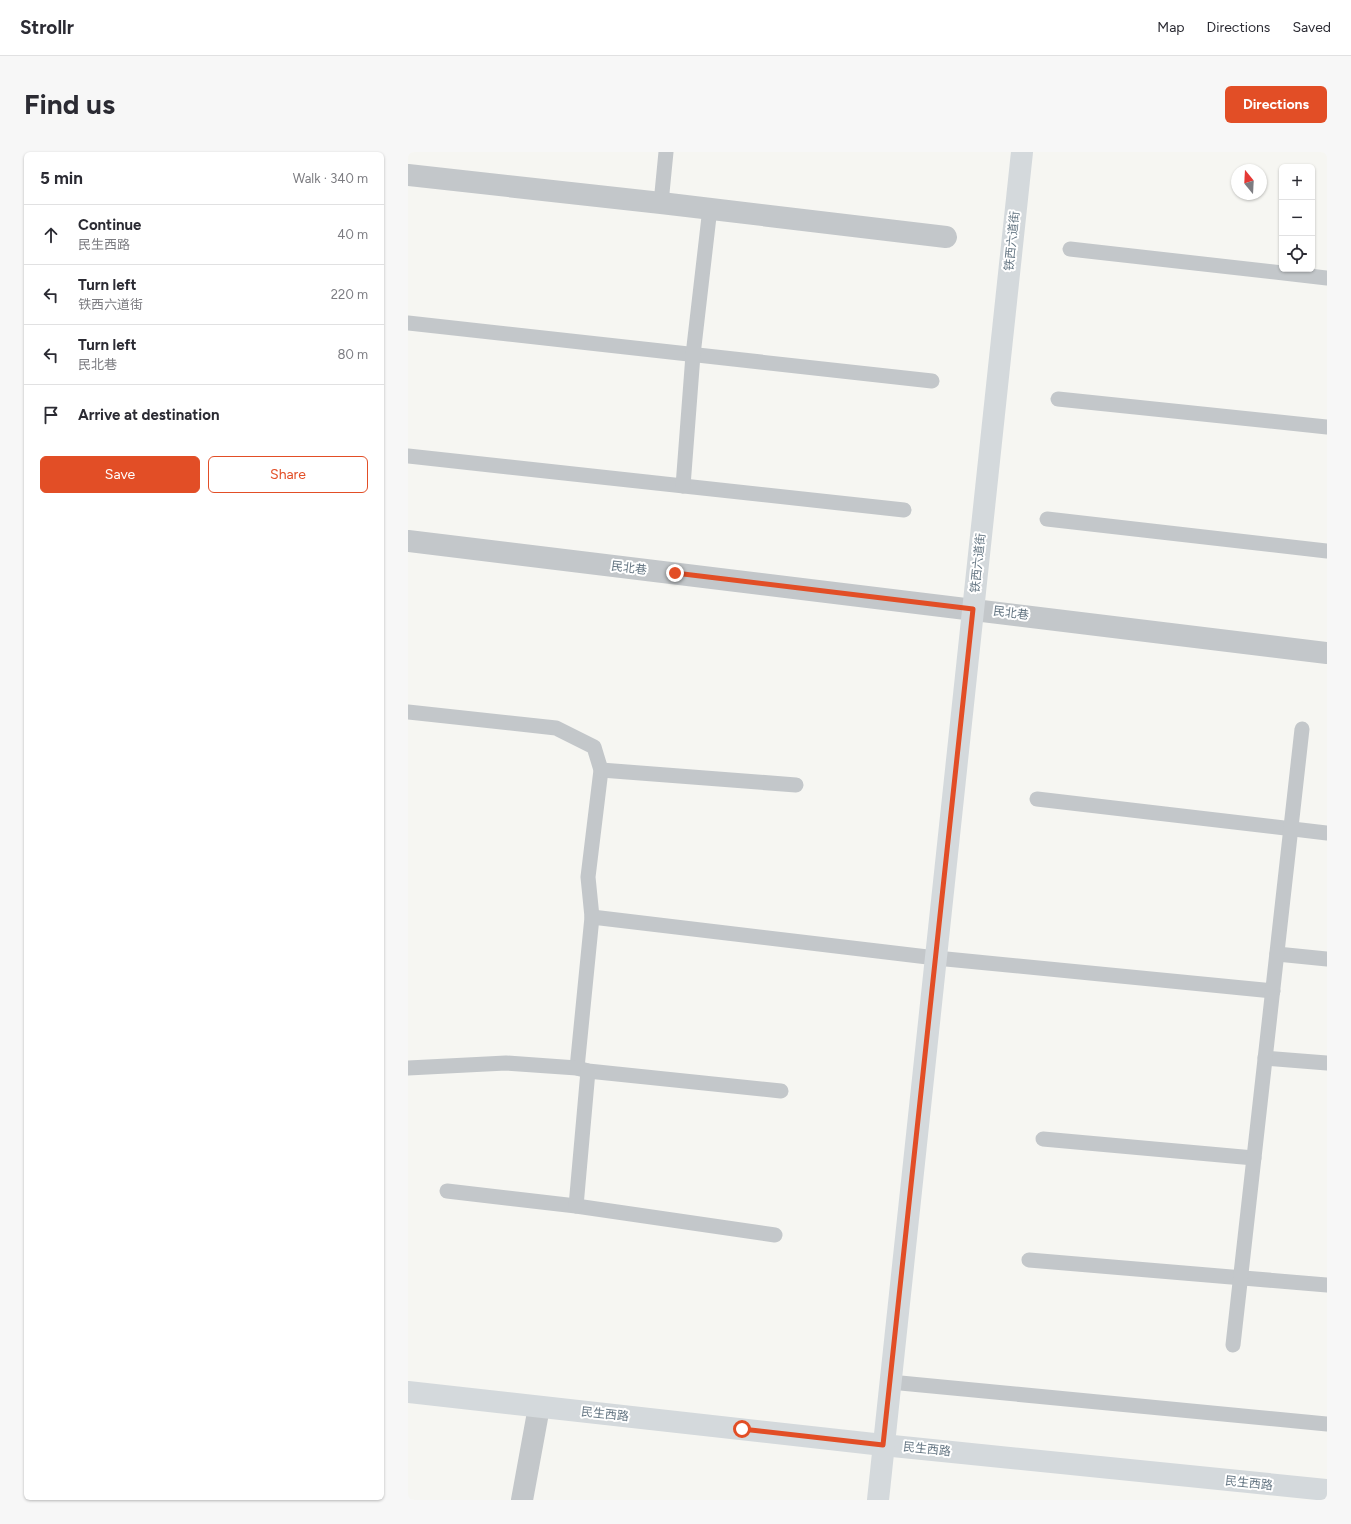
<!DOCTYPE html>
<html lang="en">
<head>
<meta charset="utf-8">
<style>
	body { margin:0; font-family:Figtree,"Noto Sans SC",sans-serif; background:#f7f7f7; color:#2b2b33 }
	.controls { position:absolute; right:12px; top:12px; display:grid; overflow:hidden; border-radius:6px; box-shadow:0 1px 3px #0004 }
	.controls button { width:36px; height:36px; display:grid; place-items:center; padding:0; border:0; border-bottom:1px solid #e1e1e2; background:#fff; color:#2b2b33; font:20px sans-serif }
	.compass { position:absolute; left:823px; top:12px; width:36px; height:36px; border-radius:50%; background:#fff; box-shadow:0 1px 3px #0004; rotate:342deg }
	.stop { position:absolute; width:12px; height:12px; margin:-9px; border:3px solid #e24e26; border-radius:50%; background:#fff }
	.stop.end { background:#e24e26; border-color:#fff; box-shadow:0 1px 4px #0008 }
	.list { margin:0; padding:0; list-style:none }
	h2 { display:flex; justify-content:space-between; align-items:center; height:52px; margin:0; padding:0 16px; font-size:17px }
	h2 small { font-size:13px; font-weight:400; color:#7c7c81 }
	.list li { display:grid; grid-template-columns:26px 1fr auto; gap:12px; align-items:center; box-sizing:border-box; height:60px; padding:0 16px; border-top:1px solid #e1e1e2 }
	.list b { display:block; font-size:15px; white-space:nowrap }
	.list p { margin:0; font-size:13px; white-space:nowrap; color:#7c7c81 }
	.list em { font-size:13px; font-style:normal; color:#7c7c81 }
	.actions { display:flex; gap:8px; padding:12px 16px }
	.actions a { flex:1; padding:9px 0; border:1px solid #e24e26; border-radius:6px; text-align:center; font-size:14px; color:#e24e26 }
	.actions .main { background:#e24e26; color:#fff }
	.icon { flex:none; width:22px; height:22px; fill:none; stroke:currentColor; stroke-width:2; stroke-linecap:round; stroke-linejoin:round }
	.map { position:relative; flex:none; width:919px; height:1348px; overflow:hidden; border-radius:6px }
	header { display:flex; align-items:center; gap:24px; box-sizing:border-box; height:56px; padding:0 20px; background:#fff; border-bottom:1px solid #e1e1e2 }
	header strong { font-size:19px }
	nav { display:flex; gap:22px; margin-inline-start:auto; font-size:14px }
	.intro { display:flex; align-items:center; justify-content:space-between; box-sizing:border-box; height:96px; padding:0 24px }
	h1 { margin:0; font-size:28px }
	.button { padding:10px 18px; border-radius:6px; background:#e24e26; color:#fff; font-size:14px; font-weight:700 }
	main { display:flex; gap:24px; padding:0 24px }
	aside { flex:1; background:#fff; border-radius:6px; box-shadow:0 1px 3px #0004 }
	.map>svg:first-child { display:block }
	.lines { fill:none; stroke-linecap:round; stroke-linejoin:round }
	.service { stroke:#c3c7ca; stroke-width:15 }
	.minor { stroke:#c3c7ca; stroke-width:22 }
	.secondary { stroke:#d4d9dc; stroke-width:22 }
	.route { stroke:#e24e26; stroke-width:5 }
	.labels { text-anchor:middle; stroke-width:4; stroke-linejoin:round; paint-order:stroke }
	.street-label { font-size:12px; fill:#657683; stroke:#fff }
</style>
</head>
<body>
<header>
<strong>Strollr</strong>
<nav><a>Map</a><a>Directions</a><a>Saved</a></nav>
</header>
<div class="intro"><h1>Find us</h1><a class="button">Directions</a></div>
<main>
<aside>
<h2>5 min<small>Walk · 340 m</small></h2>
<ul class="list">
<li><svg class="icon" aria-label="ahead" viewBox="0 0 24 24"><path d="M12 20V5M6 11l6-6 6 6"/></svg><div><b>Continue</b><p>民生西路</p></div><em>40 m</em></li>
<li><svg class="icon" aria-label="left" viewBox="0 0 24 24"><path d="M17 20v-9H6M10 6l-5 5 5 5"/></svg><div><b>Turn left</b><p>铁西六道街</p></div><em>220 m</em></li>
<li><svg class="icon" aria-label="left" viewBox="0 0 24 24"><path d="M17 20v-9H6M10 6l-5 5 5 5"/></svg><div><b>Turn left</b><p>民北巷</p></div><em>80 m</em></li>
<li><svg class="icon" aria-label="arrive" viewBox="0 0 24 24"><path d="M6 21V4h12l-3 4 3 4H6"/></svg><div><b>Arrive at destination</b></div></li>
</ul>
<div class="actions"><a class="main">Save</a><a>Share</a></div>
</aside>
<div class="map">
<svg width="919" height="1348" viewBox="0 0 919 1348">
	<rect width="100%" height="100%" fill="#f6f6f2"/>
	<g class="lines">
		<g class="service">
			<polyline points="253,51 258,0"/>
			<polyline points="662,97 919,126"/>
			<polyline points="0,171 524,229"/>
			<polyline points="650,247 919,275"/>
			<polyline points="0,304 496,358"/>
			<polyline points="275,334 285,203 302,56"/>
			<polyline points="639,367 919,399"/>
			<polyline points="0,560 148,576 186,595 193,618 180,725 184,765 169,916"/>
			<polyline points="193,618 388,633"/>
			<polyline points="629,647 919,681"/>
			<polyline points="184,765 528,806 865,839"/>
			<polyline points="869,802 919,807"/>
			<polyline points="857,906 919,911"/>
			<polyline points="0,916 98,911 169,916 180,919 373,939"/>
			<polyline points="635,987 846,1006"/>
			<polyline points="39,1039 168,1054 367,1083"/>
			<polyline points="168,1054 180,919"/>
			<polyline points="621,1108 919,1133"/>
			<polyline points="825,1193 894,577"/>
			<polyline points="482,1230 919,1272"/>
		</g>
		<g class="minor">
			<polyline points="0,23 253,51 538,85"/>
			<polyline points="0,389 919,501"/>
			<polyline points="114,1348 131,1255"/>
		</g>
		<g class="secondary">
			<polyline points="0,1240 475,1293 919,1338"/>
			<polyline points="470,1348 614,0"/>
		</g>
	</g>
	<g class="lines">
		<polyline class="route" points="267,421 565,457 475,1293 334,1277"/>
	</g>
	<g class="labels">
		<g class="street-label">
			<text transform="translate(604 89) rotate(-84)" y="4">铁西六道街</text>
			<text transform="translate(570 411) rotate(-84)" y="4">铁西六道街</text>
			<text transform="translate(221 416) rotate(7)" y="4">民北巷</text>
			<text transform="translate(603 461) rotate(7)" y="4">民北巷</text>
			<text transform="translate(197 1262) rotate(6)" y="4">民生西路</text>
			<text transform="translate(519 1297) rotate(6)" y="4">民生西路</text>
			<text transform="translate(841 1331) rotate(6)" y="4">民生西路</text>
		</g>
	</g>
</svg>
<div class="controls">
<button>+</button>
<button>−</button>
<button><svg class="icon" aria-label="locate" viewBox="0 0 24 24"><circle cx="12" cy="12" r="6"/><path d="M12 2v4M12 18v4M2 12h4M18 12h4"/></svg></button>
</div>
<svg class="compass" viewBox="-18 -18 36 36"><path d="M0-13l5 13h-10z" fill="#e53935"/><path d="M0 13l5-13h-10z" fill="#7c7c81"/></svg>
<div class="stop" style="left:334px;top:1277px"></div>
<div class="stop end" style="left:267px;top:421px"></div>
</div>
</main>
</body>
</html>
